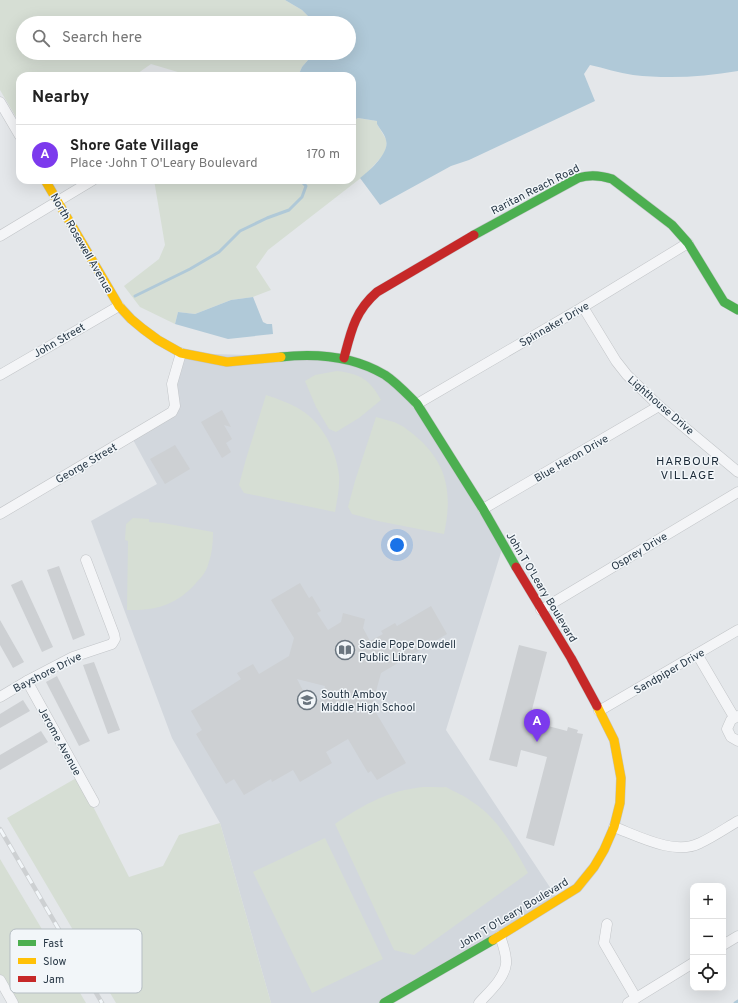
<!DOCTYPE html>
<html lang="en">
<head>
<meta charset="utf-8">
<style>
	body { margin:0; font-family:Overpass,sans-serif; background:#f2f2f2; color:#222 }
	.controls { position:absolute; right:12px; bottom:12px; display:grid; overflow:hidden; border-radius:8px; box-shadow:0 4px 16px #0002 }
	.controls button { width:36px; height:36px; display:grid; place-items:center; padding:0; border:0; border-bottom:1px solid #e0e0e0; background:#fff; color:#222; font:20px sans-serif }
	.you { position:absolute; left:397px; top:545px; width:14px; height:14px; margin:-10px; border:3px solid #fff; border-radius:50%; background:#1a73e8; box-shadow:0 0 0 6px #1a73e833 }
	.badge { display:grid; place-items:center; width:26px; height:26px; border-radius:50%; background:#7c3aed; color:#fff; font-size:13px; font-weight:700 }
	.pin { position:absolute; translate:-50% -33px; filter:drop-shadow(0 1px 2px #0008) }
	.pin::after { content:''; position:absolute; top:21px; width:14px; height:12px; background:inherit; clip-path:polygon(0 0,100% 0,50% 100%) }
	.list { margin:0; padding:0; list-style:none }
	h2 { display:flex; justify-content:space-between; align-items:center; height:52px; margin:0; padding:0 16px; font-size:17px }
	h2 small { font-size:13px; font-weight:400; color:#767676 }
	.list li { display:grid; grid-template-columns:26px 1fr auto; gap:12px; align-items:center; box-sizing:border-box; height:60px; padding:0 16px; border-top:1px solid #e0e0e0 }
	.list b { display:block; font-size:15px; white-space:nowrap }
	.list p { margin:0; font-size:13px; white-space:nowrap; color:#767676 }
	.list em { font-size:13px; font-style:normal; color:#767676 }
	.icon { flex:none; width:22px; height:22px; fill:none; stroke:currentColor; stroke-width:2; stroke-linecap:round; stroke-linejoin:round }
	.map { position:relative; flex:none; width:738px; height:1003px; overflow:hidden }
	.search { position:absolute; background:#fff; box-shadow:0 4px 16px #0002; left:16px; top:16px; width:340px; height:44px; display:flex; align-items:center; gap:10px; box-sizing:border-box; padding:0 14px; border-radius:22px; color:#767676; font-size:15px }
	.panel { position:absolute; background:#fff; box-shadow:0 4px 16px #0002; left:16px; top:72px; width:340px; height:112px; border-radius:12px }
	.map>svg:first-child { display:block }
	.built { fill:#d2d7dd }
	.green { fill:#d6ded4 }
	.water { fill:#b0c9d8 }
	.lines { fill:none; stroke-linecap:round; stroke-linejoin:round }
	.stream { stroke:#b0c9d8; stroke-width:3 }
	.building { fill:#cdd0d3; fill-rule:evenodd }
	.street-casing { stroke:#c2c5c8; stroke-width:11 }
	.fast-casing { stroke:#c2c5c8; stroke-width:10 }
	.slow-casing { stroke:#c2c5c8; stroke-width:10 }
	.jam-casing { stroke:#c2c5c8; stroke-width:10 }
	.street { stroke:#f4f5f7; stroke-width:10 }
	.fast { stroke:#4caf50; stroke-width:9 }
	.slow { stroke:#ffc107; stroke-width:9 }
	.jam { stroke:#c62828; stroke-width:9 }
	.rail-casing { stroke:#cdd0d2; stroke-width:4.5 }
	.rail { stroke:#f2f6f9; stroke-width:3; stroke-dasharray:9; stroke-linecap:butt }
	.labels { text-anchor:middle; stroke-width:3; stroke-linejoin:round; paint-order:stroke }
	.street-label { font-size:11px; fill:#283846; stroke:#f2f6f9 }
	.poi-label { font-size:11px; fill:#283846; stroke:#f2f6f9; text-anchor:start }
	.neighbourhood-label { font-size:12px; letter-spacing:1px; fill:#1a2937; stroke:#f2f6f9 }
	.key { fill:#f2f6f9; stroke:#b5bdc3; stroke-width:1 }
	.key-label { font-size:11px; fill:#283846 }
</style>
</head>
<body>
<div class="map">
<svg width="738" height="1003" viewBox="0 0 738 1003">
	<rect width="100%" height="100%" fill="#e4e7ea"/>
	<polygon class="built" points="181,353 344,358 403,390 503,546 446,730 559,901 384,1003 271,1003 220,823 172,738 91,521 157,484 131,436 172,412"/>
	<g class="green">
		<polygon points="0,0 285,0 302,10 315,23 23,23 23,53 314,53 302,67 298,76 184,76 181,73 151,64 134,76 20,76 20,124 0,90"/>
		<polygon points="358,118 377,121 377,124 387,141 385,153 366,174 268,250 256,267 271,290 253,297 231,300 195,314 178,312 175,324 140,307 124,286 159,259 165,245 154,180 352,180 352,121"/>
		<path d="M 337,371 C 361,374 370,380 381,400 L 359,418 L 336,432 L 329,429 L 316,407 L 305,381 L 315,375 Z"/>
		<path d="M 266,395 C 278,399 290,403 301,410 C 323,424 336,450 339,475 C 340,487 337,500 335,512 L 244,493 L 239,485 L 246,459 Z"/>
		<path d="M 376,417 C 382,419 388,420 394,422 C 404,426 412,433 420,440 C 449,467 452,497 444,534 L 378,521 L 352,514 L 348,507 L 355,481 Z"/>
		<path d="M 133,518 L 149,519 L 149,522 L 163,523 L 213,532 C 213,543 212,554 208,565 C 206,572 201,578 196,583 C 177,605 155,611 127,610 L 128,541 L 125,540 L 126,524 Z"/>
		<polygon points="78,777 129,877 163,866 179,835 220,823 271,1003 116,1003 7,818"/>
		<path d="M 446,787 C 454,792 464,795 471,801 C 498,818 513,846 528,873 L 414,955 L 394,950 L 335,824 C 360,807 385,792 416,788 C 425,786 436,788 446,787 Z"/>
		<polygon points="325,838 383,959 312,993 253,872"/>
		<polygon points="0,859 86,1003 16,1003 0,974"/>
	</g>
	<g class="water">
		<path d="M 285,0 L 738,0 L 738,71 C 703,77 668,79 633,75 C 619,73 604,68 590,65 L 584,74 L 595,101 L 469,160 L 451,166 L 380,205 L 360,178 C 369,171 390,153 386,140 C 385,135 380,129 377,124 L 377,121 L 358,118 L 352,121 L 352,76 L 298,76 L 302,67 L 314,53 L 349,53 L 349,23 L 315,23 L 302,10 Z"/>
		<polygon points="253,297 263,322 267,324 272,324 273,334 228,339 175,324 178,312 195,314 231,300"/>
	</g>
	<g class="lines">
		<g class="stream">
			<polyline points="135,296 190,269 219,252 240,231 267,218 289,210 302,197 306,186 300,180"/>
			<polyline points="735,1003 738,1001"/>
		</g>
	</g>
	<g class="building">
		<polygon points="222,410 231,427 224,425 232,439 226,443 231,452 222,458 201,422"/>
		<polygon points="175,445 190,469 165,484 150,459"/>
		<polygon points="59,566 85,635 73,640 47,570"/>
		<polygon points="22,580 53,647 42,652 11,585"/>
		<path d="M 300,583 L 309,598 L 312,596 L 321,611 L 317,613 L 328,630 L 341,622 L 343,613 L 365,619 L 363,628 L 370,641 L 383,634 L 381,631 L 395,623 L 397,626 L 431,606 L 447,634 L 381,673 L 372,706 L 406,763 L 377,780 L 371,771 L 368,773 L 348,739 L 326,752 L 332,763 L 300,782 L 293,770 L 272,782 L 271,779 L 244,795 L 234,779 L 226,784 L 196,734 L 202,730 L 191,711 L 241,679 L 237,673 L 253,664 L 259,674 L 289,656 L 294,638 L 271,600 ZM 297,679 L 325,686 L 321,701 L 307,698 Z"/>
		<polygon points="0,620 24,662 13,668 0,645"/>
		<polygon points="519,645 547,652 529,721 567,731 568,727 578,730 577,733 583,734 554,846 526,838 547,757 521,750 517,767 489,760"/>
		<polygon points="94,662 120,730 108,734 83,665"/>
		<polygon points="57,676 90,741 79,746 46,682"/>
		<polygon points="23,700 30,711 0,728 0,714"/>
		<polygon points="41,731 48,742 0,770 0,755"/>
	</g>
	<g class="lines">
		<g class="street-casing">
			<g id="street">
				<polyline points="0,102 20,136"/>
				<polyline points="0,236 93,180"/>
				<polyline points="583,307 616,361 627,375 659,406 738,472"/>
				<polyline points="0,375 119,306"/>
				<polyline points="417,404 583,307 688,243"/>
				<polyline points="483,509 659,406"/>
				<polyline points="0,514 172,412 175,406 172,384 181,353"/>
				<polyline points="541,610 738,492"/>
				<polyline points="697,654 734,717"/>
				<polyline points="27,681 94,802"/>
				<polyline points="0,697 27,681 73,657 112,644 115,639 114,634 86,560"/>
				<polyline points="599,711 738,630"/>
				<polyline points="738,716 731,720 727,729 731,737 738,741"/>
				<path d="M 614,827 C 638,836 675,856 700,843 C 713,837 726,828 738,821"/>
				<polyline points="607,924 604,943 636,998"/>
				<polyline points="723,945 738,936"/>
				<polyline points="0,980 13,1003"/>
				<path d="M 479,1003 C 489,992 504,979 506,964 C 507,955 503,945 500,936"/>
				<polyline points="628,1003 693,963"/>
			</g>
		</g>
		<g class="fast-casing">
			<g id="fast">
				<path d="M 474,235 L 578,178 C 590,174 600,175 612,179 L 672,225 L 688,243 L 724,302 L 738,310"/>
				<path d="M 281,357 C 317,353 353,356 385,375 C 397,383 407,394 417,404 L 483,509 L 516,567"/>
				<polyline points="384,1003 493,940"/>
			</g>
		</g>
		<g class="slow-casing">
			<g id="slow">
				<polyline points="45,180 119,306 131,319 143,329 158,340 181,353 227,362 281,357"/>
				<polyline points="493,940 577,888 594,867 604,850 614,827 620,803 621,778 614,740 597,706"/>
			</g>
		</g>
		<g class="jam-casing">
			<g id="jam">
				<path d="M 344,358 C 351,331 355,311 377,292 L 474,235"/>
				<polyline points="516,567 571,658 597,706"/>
			</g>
		</g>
		<use href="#street" class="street"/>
		<use href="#fast" class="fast"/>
		<use href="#slow" class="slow"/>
		<use href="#jam" class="jam"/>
		<g class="rail-casing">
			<polyline id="rail" points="0,829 102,1003"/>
		</g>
		<use href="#rail" class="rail"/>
	</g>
	<defs>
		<g id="library-ring" transform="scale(1)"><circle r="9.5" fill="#f2f6f9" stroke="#6a757f" stroke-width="1.5"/><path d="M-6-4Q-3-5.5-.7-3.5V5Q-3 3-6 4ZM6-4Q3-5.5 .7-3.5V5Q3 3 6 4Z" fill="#6a757f"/></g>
		<g id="school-ring" transform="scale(1)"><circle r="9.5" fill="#f2f6f9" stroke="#6a757f" stroke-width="1.5"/><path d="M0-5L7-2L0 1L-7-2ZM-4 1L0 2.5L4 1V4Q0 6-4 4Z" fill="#6a757f"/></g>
	</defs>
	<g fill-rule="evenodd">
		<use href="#library-ring" x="345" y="650"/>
		<use href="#school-ring" x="307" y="700"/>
	</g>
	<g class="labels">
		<g class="street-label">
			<text transform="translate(535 189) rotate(-27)" y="4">Raritan Reach Road</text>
			<text transform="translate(82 243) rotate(60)" y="4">North Rosewell Avenue</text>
			<text transform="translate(554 324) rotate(-30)" y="4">Spinnaker Drive</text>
			<text transform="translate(59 340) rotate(-30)" y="4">John Street</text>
			<text transform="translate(661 405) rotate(41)" y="4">Lighthouse Drive</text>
			<text transform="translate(571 458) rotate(-30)" y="4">Blue Heron Drive</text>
			<text transform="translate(86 463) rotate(-30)" y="4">George Street</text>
			<text transform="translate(639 551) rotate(-31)" y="4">Osprey Drive</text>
			<text transform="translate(542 587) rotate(59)" y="4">John T O'Leary Boulevard</text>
			<text transform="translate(669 671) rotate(-30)" y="4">Sandpiper Drive</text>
			<text transform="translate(47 672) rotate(-27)" y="4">Bayshore Drive</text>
			<text transform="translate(60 741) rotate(61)" y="4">Jerome Avenue</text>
			<text transform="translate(513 913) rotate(-31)" y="4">John T O'Leary Boulevard</text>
		</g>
		<g class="poi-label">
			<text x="359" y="648">Sadie Pope Dowdell<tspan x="359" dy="13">Public Library</tspan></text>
			<text x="321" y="698">South Amboy<tspan x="321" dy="13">Middle High School</tspan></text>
		</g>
		<g class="neighbourhood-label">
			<text x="688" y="465">HARBOUR<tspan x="688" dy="14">VILLAGE</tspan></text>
		</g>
	</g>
	<rect x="10" y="929" width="132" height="64" rx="6" class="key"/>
	<rect x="18" y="940" width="18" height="6" fill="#4caf50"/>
	<rect x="18" y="958" width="18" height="6" fill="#ffc107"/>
	<rect x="18" y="976" width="18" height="6" fill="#c62828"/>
	<g class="key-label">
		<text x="43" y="947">Fast</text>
		<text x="43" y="965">Slow</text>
		<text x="43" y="983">Jam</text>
	</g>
</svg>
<div class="controls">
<button>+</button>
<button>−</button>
<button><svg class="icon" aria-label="locate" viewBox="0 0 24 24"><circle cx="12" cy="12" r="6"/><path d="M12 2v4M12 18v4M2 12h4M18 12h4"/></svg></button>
</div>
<div class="you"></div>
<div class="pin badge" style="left:537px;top:742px">A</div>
<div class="search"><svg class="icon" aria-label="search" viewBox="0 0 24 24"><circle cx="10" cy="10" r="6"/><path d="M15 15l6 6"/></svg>Search here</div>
<section class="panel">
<h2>Nearby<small></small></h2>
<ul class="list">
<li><span class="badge">A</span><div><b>Shore Gate Village</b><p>Place · John T O'Leary Boulevard</p></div><em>170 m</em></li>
</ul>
</section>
</div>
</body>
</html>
